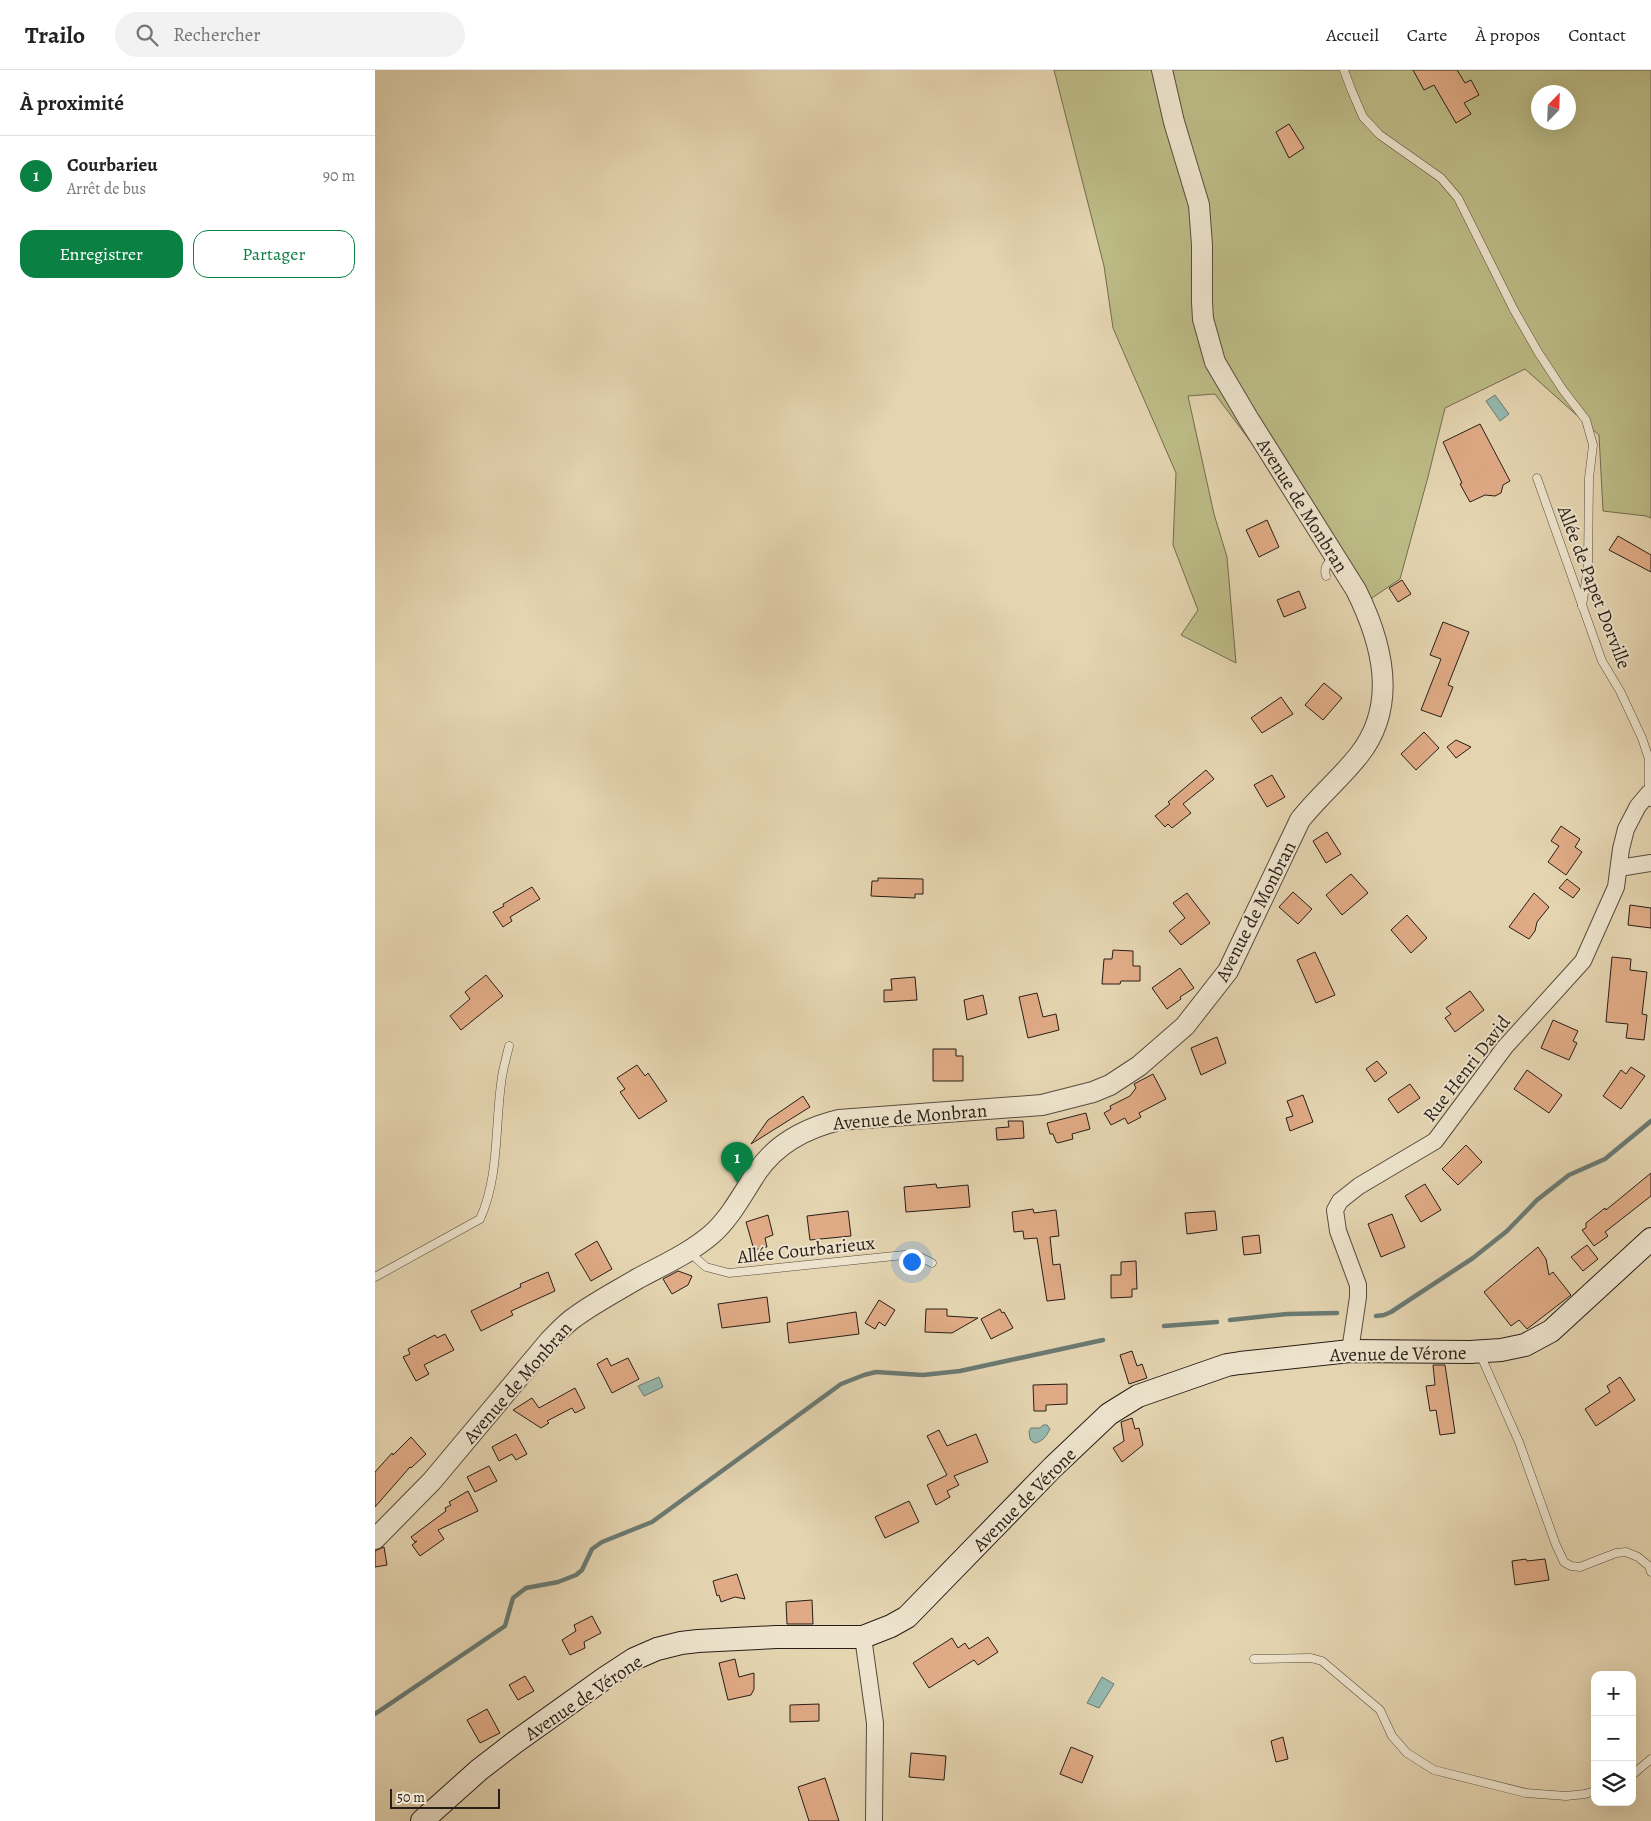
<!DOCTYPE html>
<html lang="fr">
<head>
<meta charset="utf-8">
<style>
	body { margin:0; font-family:Alegreya,serif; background:#f2f2f2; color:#222 }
	.controls { position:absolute; right:15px; bottom:15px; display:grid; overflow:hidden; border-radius:10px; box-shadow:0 5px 20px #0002 }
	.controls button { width:45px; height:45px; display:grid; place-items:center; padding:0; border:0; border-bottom:1px solid #e0e0e0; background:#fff; color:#222; font:25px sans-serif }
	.compass { position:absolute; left:1156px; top:15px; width:45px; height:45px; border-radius:50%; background:#fff; box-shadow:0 5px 20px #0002; rotate:23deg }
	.scale { position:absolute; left:15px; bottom:12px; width:110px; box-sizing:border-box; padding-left:5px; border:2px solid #291e17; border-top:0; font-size:14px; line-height:18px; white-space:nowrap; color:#291e17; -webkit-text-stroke:4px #ede3cc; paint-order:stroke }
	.you { position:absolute; left:536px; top:1191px; width:18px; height:18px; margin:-12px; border:4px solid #fff; border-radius:50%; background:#1a73e8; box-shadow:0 0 0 8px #1a73e833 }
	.badge { display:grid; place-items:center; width:32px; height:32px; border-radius:50%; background:#0b8043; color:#fff; font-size:16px; font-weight:700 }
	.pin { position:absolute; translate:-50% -41px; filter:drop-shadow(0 1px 2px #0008) }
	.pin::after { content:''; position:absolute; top:26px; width:18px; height:15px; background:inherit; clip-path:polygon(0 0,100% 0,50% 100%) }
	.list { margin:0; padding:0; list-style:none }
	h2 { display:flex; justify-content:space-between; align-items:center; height:65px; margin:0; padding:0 20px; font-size:21px }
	h2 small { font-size:16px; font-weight:400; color:#767676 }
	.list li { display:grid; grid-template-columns:32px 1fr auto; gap:15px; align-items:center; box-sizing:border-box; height:80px; padding:0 20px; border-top:1px solid #e0e0e0 }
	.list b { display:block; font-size:19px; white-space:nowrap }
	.list p { margin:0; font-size:16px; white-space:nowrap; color:#767676 }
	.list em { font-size:16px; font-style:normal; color:#767676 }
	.actions { display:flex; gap:10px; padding:15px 20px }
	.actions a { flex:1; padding:11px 0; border:1px solid #0b8043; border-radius:15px; text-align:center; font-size:18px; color:#0b8043 }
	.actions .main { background:#0b8043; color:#fff }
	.icon { flex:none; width:28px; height:28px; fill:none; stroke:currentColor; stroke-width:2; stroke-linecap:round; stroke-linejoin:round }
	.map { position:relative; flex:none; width:1276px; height:1751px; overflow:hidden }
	header { display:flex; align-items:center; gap:30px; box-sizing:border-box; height:70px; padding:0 25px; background:#fff; border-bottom:1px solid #e0e0e0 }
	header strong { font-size:24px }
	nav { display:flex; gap:28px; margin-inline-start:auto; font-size:18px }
	.search { width:350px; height:45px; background:#f2f2f2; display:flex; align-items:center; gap:12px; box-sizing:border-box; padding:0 18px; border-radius:28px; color:#767676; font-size:19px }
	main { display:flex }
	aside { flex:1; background:#fff }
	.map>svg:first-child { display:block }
	.green { fill:#bcbb86; stroke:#726c4e; fill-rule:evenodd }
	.water { fill:#95b8ae; stroke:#6a7a72 }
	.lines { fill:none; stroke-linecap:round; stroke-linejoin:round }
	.stream { stroke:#6a7a72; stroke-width:4.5 }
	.building { fill:#dfaa85; stroke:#291e17 }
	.service-casing { stroke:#584c3d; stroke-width:9 }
	.minor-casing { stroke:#584c3d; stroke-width:18 }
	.tertiary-casing { stroke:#584c3d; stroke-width:22 }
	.secondary-casing { stroke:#291e17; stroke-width:24 }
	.service { stroke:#ede3cc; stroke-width:8 }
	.minor { stroke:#ede3cc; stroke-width:16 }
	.tertiary { stroke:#ede3cc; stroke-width:20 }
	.secondary { stroke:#ede3cc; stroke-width:22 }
	.labels { text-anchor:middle; stroke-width:4; stroke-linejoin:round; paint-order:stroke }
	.street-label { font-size:19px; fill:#291e17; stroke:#ede3cc }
</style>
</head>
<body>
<header>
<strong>Trailo</strong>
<div class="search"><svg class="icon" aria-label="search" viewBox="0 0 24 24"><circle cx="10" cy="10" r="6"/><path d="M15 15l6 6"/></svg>Rechercher</div>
<nav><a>Accueil</a><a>Carte</a><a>À propos</a><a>Contact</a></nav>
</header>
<main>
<aside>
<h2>À proximité<small></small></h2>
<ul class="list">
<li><span class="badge">1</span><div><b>Courbarieu</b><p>Arrêt de bus</p></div><em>90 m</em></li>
</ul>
<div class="actions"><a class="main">Enregistrer</a><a>Partager</a></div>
</aside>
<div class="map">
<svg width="1276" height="1751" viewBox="0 0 1276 1751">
	<rect width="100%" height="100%" fill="#e4d4b0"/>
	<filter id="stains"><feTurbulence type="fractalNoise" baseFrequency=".004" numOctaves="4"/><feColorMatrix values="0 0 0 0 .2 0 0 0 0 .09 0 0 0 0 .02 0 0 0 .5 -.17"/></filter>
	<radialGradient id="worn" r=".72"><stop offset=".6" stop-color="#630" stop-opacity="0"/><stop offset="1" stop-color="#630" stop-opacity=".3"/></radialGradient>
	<path class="green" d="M 679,0 L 1276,0 L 1276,448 L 1271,446 L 1228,441 L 1224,365 L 1150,299 L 1070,338 L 1053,407 L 1025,509 L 994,530 L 840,324 L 813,326 L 839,444 L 852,487 L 861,593 L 806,565 L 823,540 L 798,475 L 801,403 L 738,258 L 729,196 ZM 1164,22 L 1194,22 L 1194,52 L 1164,52 Z"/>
	<g class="water">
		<polygon points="1120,325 1134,344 1125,351 1111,331"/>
		<polygon points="284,1307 288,1317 269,1326 263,1316"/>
		<path d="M 668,1355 L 672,1355 L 675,1359 C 671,1367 667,1372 659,1373 L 655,1369 L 654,1361 L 656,1358 L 665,1358 Z"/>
		<polygon points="727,1607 739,1614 724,1638 712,1633"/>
	</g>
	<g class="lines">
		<g class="stream">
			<polyline points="1001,1246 1009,1245 1016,1242 1098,1188 1132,1161 1162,1130 1194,1105 1230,1089 1276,1051"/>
			<polyline points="855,1250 912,1244 962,1243"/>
			<polyline points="789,1256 842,1252"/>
			<polyline points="0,1644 130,1556 138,1528 151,1518 183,1512 201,1505 207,1500 217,1479 227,1472 277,1452 466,1314 489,1305 501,1302 548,1305 585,1301 728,1270"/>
		</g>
	</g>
	<g class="building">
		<polygon points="1038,0 1082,0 1090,13 1096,10 1104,25 1089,33 1096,44 1081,53 1059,15 1049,20"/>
		<polygon points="914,54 929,78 914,88 901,62"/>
		<polygon points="1105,354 1135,411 1128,415 1126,423 1120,426 1110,425 1095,432 1085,414 1087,413 1068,372"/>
		<polygon points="892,450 904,477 884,487 871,460"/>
		<polygon points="1243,466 1276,485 1276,502 1234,480"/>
		<polygon points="1027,510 1036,524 1023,532 1014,518"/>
		<polygon points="924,521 931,538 909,547 902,530"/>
		<polygon points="1068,552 1094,562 1073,615 1078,617 1066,647 1046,640 1066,589 1055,585"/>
		<polygon points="949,613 967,628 948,650 930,635"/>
		<polygon points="906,627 918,644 887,663 876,648"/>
		<polygon points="1049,662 1064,678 1041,700 1026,684"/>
		<polygon points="1081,670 1096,677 1081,688 1072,677"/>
		<polygon points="831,700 839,709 808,734 816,743 797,758 793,754 790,757 780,746 795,734 793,732"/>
		<polygon points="897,705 910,727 892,737 879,715"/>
		<polygon points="1186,756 1205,769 1200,777 1207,782 1191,805 1173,792 1184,776 1176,771"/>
		<polygon points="952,762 966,784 951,793 938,771"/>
		<polygon points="976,804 993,823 967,845 951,825"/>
		<polygon points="503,808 548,809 548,824 540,824 540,828 496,826 497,811 503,811"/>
		<polygon points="1192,809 1205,819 1198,828 1184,818"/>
		<polygon points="157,817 165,829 135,847 137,851 128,857 118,842 129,836 128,834"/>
		<polygon points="918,822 937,839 923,854 904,837"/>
		<polygon points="812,823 835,853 806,875 794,861 810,848 798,833"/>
		<polygon points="1159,823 1174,837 1162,852 1160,861 1154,869 1134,857"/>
		<polygon points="1255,835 1276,838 1276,858 1253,855"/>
		<polygon points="1032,845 1052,868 1036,883 1016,860"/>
		<polygon points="738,880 758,881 758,896 765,896 765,911 746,911 745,914 727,914 729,889 737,889"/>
		<polygon points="940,882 960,925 941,933 922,890"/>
		<polygon points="1237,887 1256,889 1255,900 1272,902 1267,944 1272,945 1269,970 1251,968 1253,954 1231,952"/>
		<polygon points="805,898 819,918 805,927 806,929 792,939 777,918"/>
		<polygon points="111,905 128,926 86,960 75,946 95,929 90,922"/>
		<polygon points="540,907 542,930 509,932 509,920 517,920 516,909"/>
		<polygon points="1095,921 1109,940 1080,962 1070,948 1076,944 1071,938"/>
		<polygon points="662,923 668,947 681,944 684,960 653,968 644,927"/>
		<polygon points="608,925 612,944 592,950 589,930"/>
		<polygon points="1178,950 1203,961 1198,971 1202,973 1194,990 1166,978"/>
		<polygon points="842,967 851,993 826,1005 816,978"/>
		<polygon points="558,979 581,979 581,986 588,986 588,1011 558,1011"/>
		<polygon points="1002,991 1012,1003 1000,1012 991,999"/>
		<polygon points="262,995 270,1006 273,1003 292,1031 264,1049 245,1022 250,1019 242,1008"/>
		<polygon points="1256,997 1270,1006 1246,1039 1228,1026 1246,1000 1251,1004"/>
		<polygon points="1152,1000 1187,1025 1174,1043 1139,1019"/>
		<polygon points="778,1004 791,1029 764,1043 766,1047 753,1054 750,1048 736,1055 729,1043 736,1039 735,1036 755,1026 761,1018 759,1014"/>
		<polygon points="1035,1014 1045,1028 1023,1043 1013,1029"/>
		<polygon points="928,1025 938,1052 915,1061 911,1048 918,1046 912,1031"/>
		<polygon points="428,1026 435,1037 376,1074 393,1050"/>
		<polygon points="711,1043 715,1059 697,1064 698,1069 683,1073 681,1072 678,1064 675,1064 672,1053"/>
		<polygon points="633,1051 648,1051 649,1068 622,1070 621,1058 634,1057"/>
		<polygon points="1091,1075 1107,1092 1083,1115 1067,1099"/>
		<polygon points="1276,1103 1276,1126 1230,1162 1233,1166 1219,1176 1207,1160 1211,1158 1211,1153 1230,1138 1231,1140"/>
		<polygon points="561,1114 562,1118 593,1115 595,1137 531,1142 529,1117"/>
		<polygon points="1050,1114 1066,1140 1046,1152 1030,1126"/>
		<polygon points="658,1139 659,1143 681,1140 684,1166 675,1167 678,1195 685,1194 690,1229 672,1231 662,1168 649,1169 648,1161 639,1162 637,1142"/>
		<polygon points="473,1141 476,1166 435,1170 432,1146"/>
		<polygon points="840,1141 842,1160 812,1164 810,1143"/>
		<polygon points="1017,1144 1030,1177 1006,1187 993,1154"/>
		<polygon points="393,1145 398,1165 390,1168 392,1177 379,1180 371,1152"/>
		<polygon points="884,1165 886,1183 869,1185 867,1167"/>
		<polygon points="222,1171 237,1199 216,1211 200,1184"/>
		<polygon points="1212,1175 1223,1189 1208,1201 1196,1187"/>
		<polygon points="1163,1177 1171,1189 1174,1205 1178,1202 1196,1225 1152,1259 1144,1250 1136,1256 1109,1222"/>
		<polygon points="761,1191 762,1219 757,1219 757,1227 736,1228 736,1205 746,1205 746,1192"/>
		<polygon points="303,1201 317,1206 313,1215 297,1224 288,1209"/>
		<polygon points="173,1202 180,1221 136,1241 138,1245 106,1261 96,1241 146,1217 145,1214"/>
		<polygon points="392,1227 395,1252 347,1258 343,1234"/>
		<polygon points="504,1230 520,1240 510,1256 504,1252 500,1259 490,1253"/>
		<polygon points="551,1239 572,1239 572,1246 603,1248 577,1263 550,1262"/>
		<polygon points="625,1239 627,1243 629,1242 638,1258 616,1269 606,1249"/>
		<polygon points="481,1242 484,1264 414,1273 412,1253"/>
		<polygon points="70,1264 79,1280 49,1295 54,1304 41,1311 28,1287 35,1284 33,1279 60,1265 62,1268"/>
		<polygon points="757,1281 762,1296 767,1294 772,1308 754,1314 745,1285"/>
		<polygon points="232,1288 236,1296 253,1288 264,1309 237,1323 222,1294"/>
		<polygon points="1058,1295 1070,1295 1080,1363 1065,1365 1061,1340 1055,1341 1051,1316 1060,1315"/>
		<polygon points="1245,1307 1260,1330 1221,1356 1210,1339 1235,1322 1232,1316"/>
		<polygon points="692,1314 692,1334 671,1335 671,1341 659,1341 658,1315"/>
		<polygon points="200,1318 210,1338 200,1343 197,1338 172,1351 174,1353 166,1358 138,1340 157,1328 164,1338"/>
		<polygon points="757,1348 760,1359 764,1358 768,1375 747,1392 738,1378 749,1371 746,1352"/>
		<polygon points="564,1360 572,1376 601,1364 613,1392 579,1406 584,1415 572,1421 575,1427 561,1435 552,1415 572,1405 552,1366"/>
		<polygon points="141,1364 152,1384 141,1390 137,1384 124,1391 117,1377"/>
		<polygon points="36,1367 51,1384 36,1398 35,1397 0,1437 0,1402 17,1383 18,1385"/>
		<polygon points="114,1396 122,1411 100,1422 92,1407"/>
		<polygon points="93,1421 103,1441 63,1460 69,1469 45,1486 37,1475 42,1471 40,1472 36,1467 71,1441 70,1438 76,1435 74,1432"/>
		<polygon points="534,1431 544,1452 510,1468 500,1447"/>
		<polygon points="9,1477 12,1495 0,1497 0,1481"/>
		<polygon points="1151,1489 1152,1491 1170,1489 1174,1510 1140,1515 1137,1491"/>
		<polygon points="362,1504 370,1529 360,1527 346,1532 344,1525 342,1526 338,1511"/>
		<polygon points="437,1530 438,1554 412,1554 411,1532"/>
		<polygon points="217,1546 226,1563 209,1572 210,1578 195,1585 187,1570 201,1561 199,1555"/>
		<polygon points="613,1567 623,1582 603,1595 599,1590 554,1618 538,1593 577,1568 583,1578 590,1573 594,1579"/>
		<polygon points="360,1589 364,1607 379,1603 379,1619 376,1625 353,1630 344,1593"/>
		<polygon points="150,1606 159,1621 143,1630 134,1615"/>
		<polygon points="444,1634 444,1651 415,1652 415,1635"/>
		<polygon points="112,1639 125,1663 105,1673 92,1650"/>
		<polygon points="908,1667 913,1689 901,1692 896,1671"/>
		<polygon points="696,1677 718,1686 707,1713 685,1704"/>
		<polygon points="536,1683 571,1686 569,1710 534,1707"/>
		<polygon points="450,1708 464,1751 434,1751 423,1717"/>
	</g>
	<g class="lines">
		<g class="service-casing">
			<g id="service">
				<polyline points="969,0 976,19 988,47 1005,65 1066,108 1083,128 1139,240 1163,282 1188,320 1211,350 1218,375 1214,408 1213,497 1207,536"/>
				<polyline points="1162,408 1227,591 1245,621 1267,668 1274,689 1274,723"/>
				<path d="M 951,506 C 948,497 953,493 959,487"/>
				<polyline points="314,1182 331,1197 354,1203 539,1184 557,1193"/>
				<path d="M 0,1207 L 105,1149 C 124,1108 120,1058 126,1014 C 127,1002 131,989 134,976"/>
				<polyline points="1105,1284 1144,1372 1181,1475 1189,1492 1196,1496 1205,1497 1241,1483 1251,1482 1263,1487 1274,1496 1276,1502"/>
				<polyline points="879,1589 936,1588 947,1591 1005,1640 1017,1666 1032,1683 1059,1700 1151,1723 1191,1726 1210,1724 1220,1721"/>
				<polyline points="1257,1705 1276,1689"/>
			</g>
		</g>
		<g class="minor-casing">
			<g id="minor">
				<polyline points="1244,798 1276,793"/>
				<polyline points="975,1281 983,1227 983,1215 963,1161 960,1140 965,1131 984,1116 1060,1071 1130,977 1208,891 1241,817 1246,779 1251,759 1263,736 1274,723 1276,728"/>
				<polyline points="488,1567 500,1653 499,1751"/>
			</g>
		</g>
		<g class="tertiary-casing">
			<path id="tertiary" d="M 0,1469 L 57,1411 L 175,1270 C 183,1262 191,1253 200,1247 C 219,1233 242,1221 262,1209 C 288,1195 315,1183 337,1164 C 356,1147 368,1123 382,1102 C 401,1074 431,1058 464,1050 L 667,1035 L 718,1022 L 735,1015 L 764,996 L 810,956 L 853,901 L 925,750 C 943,727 966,708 984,685 C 1024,634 1007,572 981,520 L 873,348 L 840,292 L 828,249 L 827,232 L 827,175 L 824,135 L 799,52 L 787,0"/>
		</g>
		<g class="secondary-casing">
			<polyline id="secondary" points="47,1751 104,1700 139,1673 230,1608 259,1589 282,1579 306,1573 323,1571 401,1567 488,1567 516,1556 532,1547 678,1397 734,1344 763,1326 852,1295 865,1293 975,1281 1095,1282 1126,1280 1150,1275 1176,1261 1276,1169"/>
		</g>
		<use href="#service" class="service"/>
		<use href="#minor" class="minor"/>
		<use href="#tertiary" class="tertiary"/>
		<use href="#secondary" class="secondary"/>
	</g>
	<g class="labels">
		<g class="street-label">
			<text transform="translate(928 435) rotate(58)" y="7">Avenue de Monbran</text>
			<text transform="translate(1220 517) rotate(69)" y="7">Allée de Papet Dorville</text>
			<text transform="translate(880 841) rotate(-63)" y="7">Avenue de Monbran</text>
			<text transform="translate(1091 998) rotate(-52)" y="7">Rue Henri David</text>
			<text transform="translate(535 1046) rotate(-5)" y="7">Avenue de Monbran</text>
			<text transform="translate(431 1179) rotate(-6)" y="7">Allée Courbarieux</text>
			<text transform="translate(1023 1283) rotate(-1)" y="7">Avenue de Vérone</text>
			<text transform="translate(142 1312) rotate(-49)" y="7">Avenue de Monbran</text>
			<text transform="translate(649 1429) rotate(-45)" y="7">Avenue de Vérone</text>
			<text transform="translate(208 1627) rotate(-34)" y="7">Avenue de Vérone</text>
		</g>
	</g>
	<rect width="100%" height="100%" filter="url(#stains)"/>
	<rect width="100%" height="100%" fill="url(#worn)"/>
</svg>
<div class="controls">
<button>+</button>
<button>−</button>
<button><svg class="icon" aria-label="layers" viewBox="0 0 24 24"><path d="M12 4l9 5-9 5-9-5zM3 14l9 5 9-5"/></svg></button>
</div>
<svg class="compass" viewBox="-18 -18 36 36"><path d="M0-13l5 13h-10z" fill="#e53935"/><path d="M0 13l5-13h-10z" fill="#767676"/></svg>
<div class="scale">50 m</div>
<div class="you"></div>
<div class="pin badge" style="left:362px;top:1113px">1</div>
</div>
</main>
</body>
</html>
